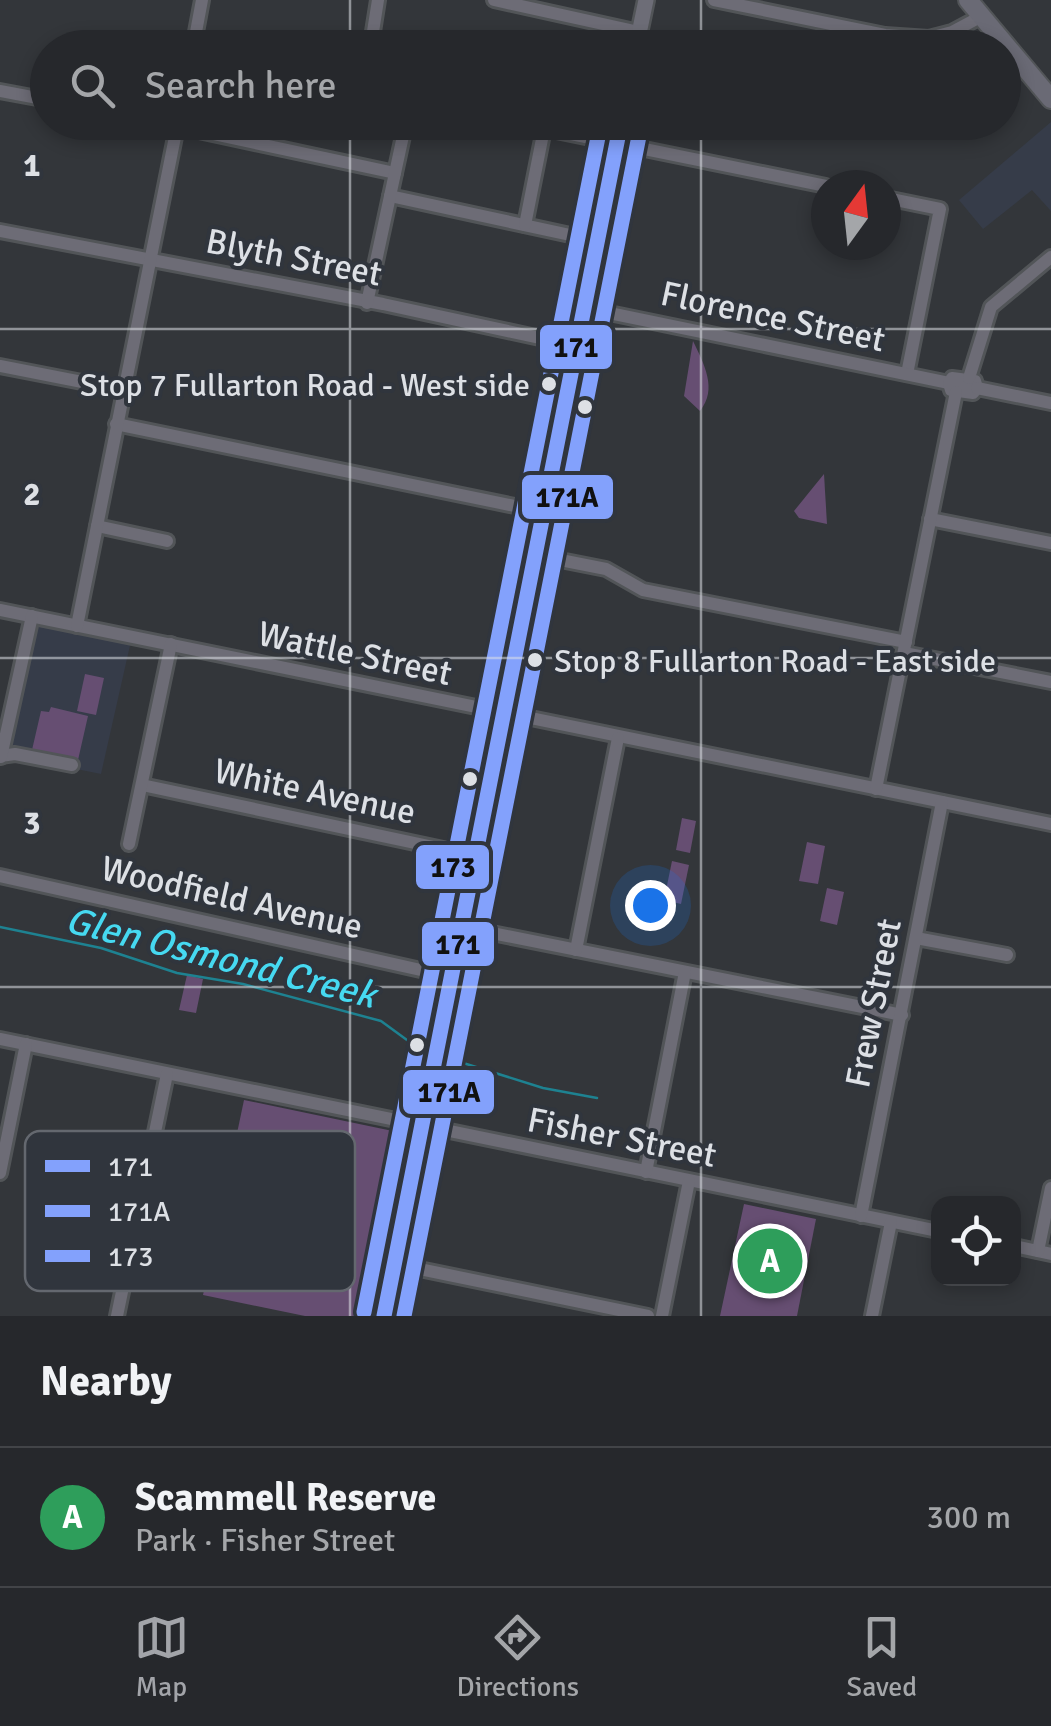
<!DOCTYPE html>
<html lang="en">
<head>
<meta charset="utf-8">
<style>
	body { margin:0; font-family:Signika,sans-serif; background:#323438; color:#f1f3f6 }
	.controls { position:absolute; right:30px; bottom:30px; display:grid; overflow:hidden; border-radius:20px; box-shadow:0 5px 15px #0003 }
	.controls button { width:90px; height:90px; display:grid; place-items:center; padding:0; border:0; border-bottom:2px solid #424448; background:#26282c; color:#f1f3f6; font:50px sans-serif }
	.compass { position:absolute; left:811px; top:170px; width:90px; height:90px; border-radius:50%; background:#26282c; box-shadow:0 5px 15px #0003; rotate:15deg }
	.you { position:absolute; left:650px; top:905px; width:35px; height:35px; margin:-25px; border:8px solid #fff; border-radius:50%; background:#1a73e8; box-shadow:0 0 0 15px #1a73e833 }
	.badge { display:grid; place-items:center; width:65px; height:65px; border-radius:50%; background:#a2a4a9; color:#fff; font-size:32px; font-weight:700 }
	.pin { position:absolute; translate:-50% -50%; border:5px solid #fff; box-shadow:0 2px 10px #0006 }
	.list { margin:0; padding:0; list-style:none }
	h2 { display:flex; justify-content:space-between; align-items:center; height:130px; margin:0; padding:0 40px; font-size:42px }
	h2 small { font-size:32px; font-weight:400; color:#a4a6a9 }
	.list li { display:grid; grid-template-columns:65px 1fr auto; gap:30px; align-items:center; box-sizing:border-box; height:140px; padding:0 40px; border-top:2px solid #424448 }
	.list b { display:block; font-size:38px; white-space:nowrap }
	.list p { margin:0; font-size:32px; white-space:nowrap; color:#a4a6a9 }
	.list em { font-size:32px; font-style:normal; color:#a4a6a9 }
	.icon { flex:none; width:55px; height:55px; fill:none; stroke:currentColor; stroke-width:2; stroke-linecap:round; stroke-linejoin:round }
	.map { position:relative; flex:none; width:1051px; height:1316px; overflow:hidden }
	.search { position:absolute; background:#26282c; box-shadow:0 5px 15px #0003; left:30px; right:30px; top:30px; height:110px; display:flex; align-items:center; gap:25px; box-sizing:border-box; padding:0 35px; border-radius:55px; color:#a4a6a9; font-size:38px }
	.sheet { height:270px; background:#26282c }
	nav { display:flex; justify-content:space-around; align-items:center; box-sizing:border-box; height:140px; border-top:2px solid #424448; background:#26282c; font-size:28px; color:#a4a6a9 }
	nav a { display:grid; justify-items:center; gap:5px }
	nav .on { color:#a2a4a9 }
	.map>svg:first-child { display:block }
	.built { fill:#363c49 }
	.green { fill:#664e72 }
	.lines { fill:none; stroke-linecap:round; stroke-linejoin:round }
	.stream { stroke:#1e8291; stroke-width:2.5 }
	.minor-casing { stroke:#525558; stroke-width:18 }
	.major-casing { stroke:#525558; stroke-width:20 }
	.highway-casing { stroke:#525558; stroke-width:22 }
	.minor { stroke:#6d6c76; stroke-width:12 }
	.major { stroke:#6d6d77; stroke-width:15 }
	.highway { stroke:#6a6a75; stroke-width:18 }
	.bus-1-casing { stroke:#30353d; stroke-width:22 }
	.bus-2-casing { stroke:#30353d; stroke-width:22 }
	.bus-3-casing { stroke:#30353d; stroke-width:22 }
	.bus-1 { stroke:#83a1fc; stroke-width:15 }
	.bus-2 { stroke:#83a1fc; stroke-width:15 }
	.bus-3 { stroke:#83a1fc; stroke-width:15 }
	.grid { fill:none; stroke:#dde0e5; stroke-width:2.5; stroke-opacity:0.55 }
	.bus-dot { fill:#dde0e5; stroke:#30353d; stroke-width:4 }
	.labels { text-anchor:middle; stroke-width:8; stroke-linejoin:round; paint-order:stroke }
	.bus-label { font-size:32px; fill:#dde0e5; stroke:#30353d; text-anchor:end }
	.street-label { font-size:35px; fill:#dde0e5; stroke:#30353d }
	.water-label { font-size:38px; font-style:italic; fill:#46d9f1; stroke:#30353d }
	.key { fill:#30353d; stroke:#64686f; stroke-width:2.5 }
	.key-label { font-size:28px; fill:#dde0e5 }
	.grid-label { font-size:32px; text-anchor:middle; font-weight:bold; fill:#dde0e5; stroke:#30353d; stroke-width:8; stroke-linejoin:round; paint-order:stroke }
	.line-badge { stroke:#30353d; stroke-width:4 }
	.pale-badge-label { font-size:28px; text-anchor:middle; font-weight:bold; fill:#111 }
</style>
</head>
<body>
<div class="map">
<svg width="1051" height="1316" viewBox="0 0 1051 1316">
	<rect width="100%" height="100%" fill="#33363a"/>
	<g class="built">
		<polygon points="1051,122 1051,211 1032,190 983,229 959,200"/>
		<polygon points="33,620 131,641 101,774 3,754"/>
	</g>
	<g class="green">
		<path d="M 693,341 C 704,364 718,389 700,411 L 684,396 Z"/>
		<polygon points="824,474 827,524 799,518 794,511"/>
		<polygon points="85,674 104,678 96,715 77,711"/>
		<polygon points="51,707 88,716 78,760 32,750 41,711 49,712"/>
		<polygon points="682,818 696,821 690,853 676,850"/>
		<polygon points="807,842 825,846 818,884 799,881"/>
		<polygon points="672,861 689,865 681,904 664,900"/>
		<polygon points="827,888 844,892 837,925 820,921"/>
		<polygon points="187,975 203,979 196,1013 179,1010"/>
		<polygon points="244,1100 407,1134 369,1316 305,1316 203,1295"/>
		<polygon points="744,1204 816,1219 797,1316 720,1316"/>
	</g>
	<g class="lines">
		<g class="stream">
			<polyline points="0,927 101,948 177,973 243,984 381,1021 422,1051"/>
			<polyline points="444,1057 543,1088 597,1098"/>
		</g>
		<g class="minor-casing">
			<g id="minor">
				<polyline points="494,0 639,32"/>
				<polyline points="714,0 885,35 929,38 952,32 982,16"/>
				<polyline points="372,38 378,0"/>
				<polyline points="193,48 202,0"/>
				<polyline points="0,91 48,100"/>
				<polyline points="157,122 395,173"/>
				<polyline points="512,122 826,186"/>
				<polyline points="390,196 598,241"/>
				<polyline points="886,198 940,209 907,374"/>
				<polyline points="525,225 544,129"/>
				<polyline points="0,231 383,304 577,346"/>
				<polyline points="367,303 406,122"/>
				<polyline points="585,308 949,383"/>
				<polyline points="0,366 123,390"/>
				<polygon points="952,378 975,381 977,388 973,393 951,390 949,383"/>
				<polyline points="969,378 991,307 1051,257"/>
				<polyline points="977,388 1051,403"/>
				<polyline points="116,424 544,512"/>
				<polyline points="930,519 1051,543"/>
				<polyline points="97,526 167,541"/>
				<polyline points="535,555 606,569 643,590 906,642"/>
				<polyline points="0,610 1051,824"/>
				<polyline points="77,626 178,122"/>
				<polyline points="904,653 1051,682"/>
				<polyline points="0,756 15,754 72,765"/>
				<polyline points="1,757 32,616"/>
				<polyline points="142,785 476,856"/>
				<polyline points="876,789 956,392"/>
				<polyline points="129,844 171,644"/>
				<polyline points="0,876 452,977"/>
				<polyline points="462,927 902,1015"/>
				<polyline points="916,938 1007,955"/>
				<polyline points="576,950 618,738"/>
				<polyline points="0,1039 938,1231"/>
				<polyline points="646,1172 685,972"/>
				<polyline points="0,1173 26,1044"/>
				<polyline points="861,1216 942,802"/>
				<polyline points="1014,1246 1051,1254"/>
				<polyline points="1038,1251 1051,1188"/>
				<polyline points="395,1264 648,1316"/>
				<polyline points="117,1316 167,1074"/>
				<polyline points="662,1316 689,1181"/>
				<polyline points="872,1316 891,1222"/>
			</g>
		</g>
		<g class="major-casing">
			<g id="major">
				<polyline points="636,48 646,0"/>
				<polyline points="384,1316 621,122"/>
			</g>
		</g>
		<g class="highway-casing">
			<polyline id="highway" points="968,0 1051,99"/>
		</g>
		<use href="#minor" class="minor"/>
		<use href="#major" class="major"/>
		<use href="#highway" class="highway"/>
		<g class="bus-1-casing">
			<polyline id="bus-1" points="384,1316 621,122"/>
		</g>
		<g class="bus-2-casing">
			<polyline id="bus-2" points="404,1316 641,126"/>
		</g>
		<g class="bus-3-casing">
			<polyline id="bus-3" points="364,1312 601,122"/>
		</g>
		<use href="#bus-1" class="bus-1"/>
		<use href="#bus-2" class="bus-2"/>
		<use href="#bus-3" class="bus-3"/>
	</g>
	<path class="grid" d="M 350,0 L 350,48M 701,0 L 701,48M 350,122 L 350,1316M 701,122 L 701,1316M 0,329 L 1051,329M 0,658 L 1051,658M 0,987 L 1051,987"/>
	<g class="bus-dot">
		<circle cx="549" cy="384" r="9"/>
		<circle cx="585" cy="407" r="9"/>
		<circle cx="535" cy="660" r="9"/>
		<circle cx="470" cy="779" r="9"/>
		<circle cx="417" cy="1045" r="9"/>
	</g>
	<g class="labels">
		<g class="bus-label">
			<text x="530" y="396">Stop 7 Fullarton Road - West side</text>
			<text x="554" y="672" text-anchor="start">Stop 8 Fullarton Road - East side</text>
		</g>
		<g class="street-label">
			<text transform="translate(294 257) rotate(11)" y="12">Blyth Street</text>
			<text transform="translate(773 316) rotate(12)" y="12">Florence Street</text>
			<text transform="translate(355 653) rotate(12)" y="12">Wattle Street</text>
			<text transform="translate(315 791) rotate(12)" y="12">White Avenue</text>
			<text transform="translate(232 897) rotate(13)" y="12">Woodfield Avenue</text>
			<text transform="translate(873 1003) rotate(-79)" y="12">Frew Street</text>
			<text transform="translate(622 1137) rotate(11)" y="12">Fisher Street</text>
		</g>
		<g class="water-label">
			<text transform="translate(221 957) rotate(14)" y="13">Glen Osmond Creek</text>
		</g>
	</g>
	<rect x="25" y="1131" width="330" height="160" rx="15" class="key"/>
	<rect x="45" y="1160" width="45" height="12" fill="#83a1fc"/>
	<rect x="45" y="1205" width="45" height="12" fill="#83a1fc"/>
	<rect x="45" y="1250" width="45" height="12" fill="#83a1fc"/>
	<g class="key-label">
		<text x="108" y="1176">171</text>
		<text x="108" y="1221">171A</text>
		<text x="108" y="1266">173</text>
	</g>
	<g class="grid-label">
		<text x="32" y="176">1</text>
		<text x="32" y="505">2</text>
		<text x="32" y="834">3</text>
	</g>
	<g class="line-badge">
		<rect x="538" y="323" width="76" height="48" rx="10" fill="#83a1fc"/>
		<rect x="520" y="473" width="95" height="48" rx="10" fill="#83a1fc"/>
		<rect x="414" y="843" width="77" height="48" rx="10" fill="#83a1fc"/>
		<rect x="420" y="920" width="76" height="48" rx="10" fill="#83a1fc"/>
		<rect x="401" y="1068" width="95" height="48" rx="10" fill="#83a1fc"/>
	</g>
	<g class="pale-badge-label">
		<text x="576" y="357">171</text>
		<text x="567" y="507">171A</text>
		<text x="453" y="877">173</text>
		<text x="458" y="954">171</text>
		<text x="449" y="1102">171A</text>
	</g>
</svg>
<div class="controls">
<button><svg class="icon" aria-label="locate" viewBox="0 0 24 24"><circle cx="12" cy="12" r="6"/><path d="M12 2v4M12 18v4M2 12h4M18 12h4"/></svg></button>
</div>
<svg class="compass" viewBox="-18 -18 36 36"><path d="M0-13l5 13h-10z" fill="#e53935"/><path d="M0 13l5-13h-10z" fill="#a4a6a9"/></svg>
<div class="you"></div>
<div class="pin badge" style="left:770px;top:1261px;background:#2e9e5b">A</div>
<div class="search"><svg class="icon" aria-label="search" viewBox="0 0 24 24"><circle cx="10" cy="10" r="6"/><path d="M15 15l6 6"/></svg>Search here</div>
</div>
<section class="sheet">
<h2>Nearby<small></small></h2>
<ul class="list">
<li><span class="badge" style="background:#2e9e5b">A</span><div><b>Scammell Reserve</b><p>Park · Fisher Street</p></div><em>300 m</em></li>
</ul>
</section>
<nav>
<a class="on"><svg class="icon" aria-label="map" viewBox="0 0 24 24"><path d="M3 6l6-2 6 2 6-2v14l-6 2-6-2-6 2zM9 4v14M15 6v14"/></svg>Map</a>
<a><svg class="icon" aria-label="directions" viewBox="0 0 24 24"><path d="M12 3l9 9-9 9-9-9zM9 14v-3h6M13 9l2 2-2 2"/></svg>Directions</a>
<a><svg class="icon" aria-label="saved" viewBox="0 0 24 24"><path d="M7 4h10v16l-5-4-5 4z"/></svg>Saved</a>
</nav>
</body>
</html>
